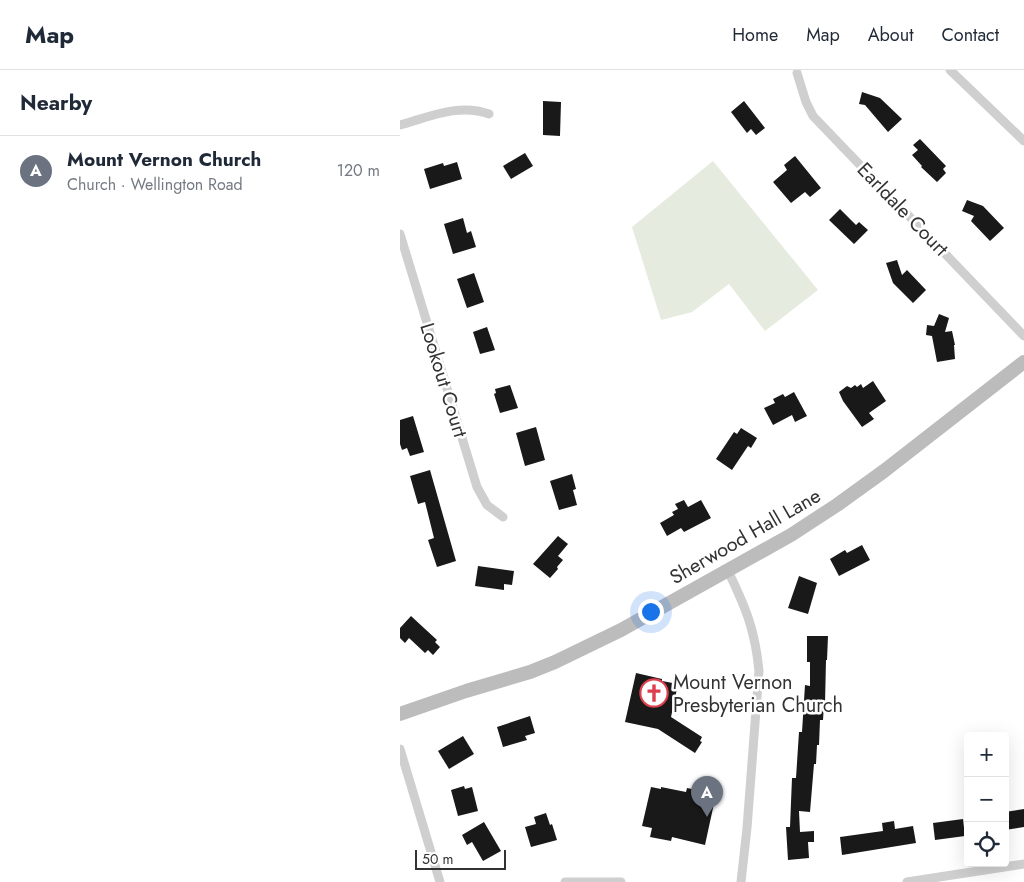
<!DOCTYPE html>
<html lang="en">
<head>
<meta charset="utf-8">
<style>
	body { margin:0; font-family:Jost,sans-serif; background:#f6f6f7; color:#1f2937 }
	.controls { position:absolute; right:15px; bottom:15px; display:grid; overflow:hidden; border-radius:5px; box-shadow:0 5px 20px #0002 }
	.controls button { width:45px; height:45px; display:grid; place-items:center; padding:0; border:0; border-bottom:1px solid #e0e1e3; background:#fff; color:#1f2937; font:25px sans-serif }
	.scale { position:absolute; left:15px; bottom:12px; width:91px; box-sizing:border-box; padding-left:5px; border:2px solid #323232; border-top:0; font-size:14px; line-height:18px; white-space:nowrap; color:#323232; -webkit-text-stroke:4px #fff; paint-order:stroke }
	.you { position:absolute; left:250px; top:541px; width:18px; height:18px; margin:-12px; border:4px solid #fff; border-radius:50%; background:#1a73e8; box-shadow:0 0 0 8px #1a73e833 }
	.badge { display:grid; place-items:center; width:32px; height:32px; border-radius:50%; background:#de3f4e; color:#fff; font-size:16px; font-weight:700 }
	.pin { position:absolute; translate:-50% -41px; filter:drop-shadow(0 1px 2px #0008) }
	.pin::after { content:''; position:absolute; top:26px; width:18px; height:15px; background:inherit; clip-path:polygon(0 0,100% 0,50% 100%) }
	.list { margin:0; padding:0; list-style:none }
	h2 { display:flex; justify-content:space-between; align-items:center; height:65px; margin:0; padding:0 20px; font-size:21px }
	h2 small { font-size:16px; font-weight:400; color:#747a83 }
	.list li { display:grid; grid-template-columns:32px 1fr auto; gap:15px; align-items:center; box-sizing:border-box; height:70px; padding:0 20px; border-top:1px solid #e0e1e3 }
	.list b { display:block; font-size:19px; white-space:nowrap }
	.list p { margin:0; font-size:16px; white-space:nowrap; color:#747a83 }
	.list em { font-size:16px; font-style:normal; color:#747a83 }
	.icon { flex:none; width:28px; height:28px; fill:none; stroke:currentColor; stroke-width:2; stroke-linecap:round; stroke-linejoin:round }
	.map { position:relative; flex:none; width:624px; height:812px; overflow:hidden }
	header { display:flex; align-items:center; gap:30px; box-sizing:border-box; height:70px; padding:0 25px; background:#fff; border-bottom:1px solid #e0e1e3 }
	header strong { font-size:24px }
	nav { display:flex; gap:28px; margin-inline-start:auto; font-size:18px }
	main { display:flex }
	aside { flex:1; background:#fff }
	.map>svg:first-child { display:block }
	.green { fill:#e5ebde }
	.building { fill:#191919 }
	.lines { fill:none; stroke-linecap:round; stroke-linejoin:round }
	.street { stroke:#cfcfcf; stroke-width:9 }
	.secondary { stroke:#bcbcbc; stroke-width:14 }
	.labels { text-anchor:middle; stroke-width:5; stroke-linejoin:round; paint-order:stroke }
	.street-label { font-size:20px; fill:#323232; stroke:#fff }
	.poi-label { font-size:20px; fill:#323232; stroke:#fff; text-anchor:start }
</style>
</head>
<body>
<header>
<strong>Map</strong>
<nav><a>Home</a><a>Map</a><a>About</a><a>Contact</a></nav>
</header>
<main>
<aside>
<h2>Nearby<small></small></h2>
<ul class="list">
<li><span class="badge" style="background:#6b7280">A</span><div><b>Mount Vernon Church</b><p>Church · Wellington Road</p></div><em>120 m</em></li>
</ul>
</aside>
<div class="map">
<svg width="624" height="812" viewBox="0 0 624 812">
	<rect width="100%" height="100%" fill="#fff"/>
	<polygon class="green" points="313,91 418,220 365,261 329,214 292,242 261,250 232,157"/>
	<g class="building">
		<polygon points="462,22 480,28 502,49 488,62 465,35 459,34"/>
		<polygon points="143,31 161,32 160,66 143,65"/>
		<polygon points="344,31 365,58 356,65 351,59 347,63 331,42"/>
		<polygon points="520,69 546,96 543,99 546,103 537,112 521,97 522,96 512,85 518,80 513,75"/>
		<polygon points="125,83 133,96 111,109 103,96"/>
		<polygon points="395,86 421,118 410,127 405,122 391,133 373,112 387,100 384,95"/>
		<polygon points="57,92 62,109 30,119 24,99 43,93 44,96"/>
		<polygon points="567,130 583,136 604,158 590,171 571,151 574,146 562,141"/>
		<polygon points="440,139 456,155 459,152 468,160 454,174 429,150"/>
		<polygon points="63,148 67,163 71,161 76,177 53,184 44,154"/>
		<polygon points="497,190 502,205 507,200 526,220 513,233 493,213 486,193"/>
		<polygon points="74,203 84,232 67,238 57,209"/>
		<polygon points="539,244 549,248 545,262 552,261 555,275 554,275 555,289 537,292 532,266 526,265 527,255 534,256"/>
		<polygon points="87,257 95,280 80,284 73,262"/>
		<polygon points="473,311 486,331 469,343 474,349 462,357 443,331 439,322 447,316 451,318 455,315 457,317 461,314 463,318"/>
		<polygon points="110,315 118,338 100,343 94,324 96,323 95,319"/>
		<polygon points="394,322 407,346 395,352 392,345 373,355 364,338 375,333 373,329 383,324 385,327"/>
		<polygon points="13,346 24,382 10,386 7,378 2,380 0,374 0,350"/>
		<polygon points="136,357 145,390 125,396 116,363"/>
		<polygon points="341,358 357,368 351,378 348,376 332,400 316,389 334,362 337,364"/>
		<polygon points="30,400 56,491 37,497 28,470 34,468 25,432 18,434 10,406"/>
		<polygon points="172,404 176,419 173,420 177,435 159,440 150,411"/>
		<polygon points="284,430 288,437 301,430 311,448 284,462 281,458 267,466 260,453 274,445 272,442 278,439 275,434"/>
		<polygon points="158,466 168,474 158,486 163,490 157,497 158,499 150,508 133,494"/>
		<polygon points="462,475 470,490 439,506 430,489 445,480 447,483"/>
		<polygon points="78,496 114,501 112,515 104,514 104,520 75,516"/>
		<polygon points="399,506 417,513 408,544 388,538"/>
		<polygon points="11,546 37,570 35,572 40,577 33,585 28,580 25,583 9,568 5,573 0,568 0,558"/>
		<polygon points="407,566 428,566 427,590 426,590 425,634 424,634 423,650 420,650 419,675 417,675 416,694 414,694 410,742 399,741 400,762 414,761 414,772 408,772 409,788 388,790 386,757 390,757 392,708 396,708 399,662 402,662 405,615 410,616 410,592 407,592"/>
		<polygon points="236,603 262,609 262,611 278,614 271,647 302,667 300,671 302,672 295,683 258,659 225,652"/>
		<polygon points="130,646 135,663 125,666 127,670 103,677 97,657"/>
		<polygon points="63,666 74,684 49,699 38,681"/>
		<polygon points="64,716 65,719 72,717 78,741 58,746 51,720"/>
		<polygon points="251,717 261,719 261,717 286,722 287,718 316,724 305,775 272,767 271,771 250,767 252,758 242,756"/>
		<polygon points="624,739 624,757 605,760 605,742"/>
		<polygon points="146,743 150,755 152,754 157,770 131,777 125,757 136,754 134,747"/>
		<polygon points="563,749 565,766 535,770 533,753"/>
		<polygon points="494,751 495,759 513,756 516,773 442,785 440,767 483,761 482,753"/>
		<polygon points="84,752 101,781 83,791 72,772 67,775 62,765"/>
	</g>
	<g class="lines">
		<g class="street">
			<polyline points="550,0 624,71"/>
			<polyline points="397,3 406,32 413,46 624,266"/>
			<path d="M 0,55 C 29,47 59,33 89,44"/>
			<polyline points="0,164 77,417 87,435 103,447"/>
			<path d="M 328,501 C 346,538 355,560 359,601 L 347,758 L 341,812"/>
			<polyline points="0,679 40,812"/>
			<polyline points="165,812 221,812"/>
			<polyline points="507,812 624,794"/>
		</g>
		<polyline class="secondary" points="0,644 66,621 130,602 155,592 221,560 391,465 437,435 484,401 624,292"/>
	</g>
	<defs>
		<g id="church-ring" transform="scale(1.4375)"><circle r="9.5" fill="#fff" stroke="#de3f4e" stroke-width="1.5"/><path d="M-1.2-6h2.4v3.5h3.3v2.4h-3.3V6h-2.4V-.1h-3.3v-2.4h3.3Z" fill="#de3f4e"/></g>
	</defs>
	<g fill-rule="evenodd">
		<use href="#church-ring" x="254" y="623"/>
	</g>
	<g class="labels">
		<g class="street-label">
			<text transform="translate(503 139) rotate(46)" y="7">Earldale Court</text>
			<text transform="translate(44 310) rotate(73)" y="7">Lookout Court</text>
			<text transform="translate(345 466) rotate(-30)" y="7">Sherwood Hall Lane</text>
		</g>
		<g class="poi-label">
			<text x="273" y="619">Mount Vernon<tspan x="273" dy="23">Presbyterian Church</tspan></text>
		</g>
	</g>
</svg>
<div class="controls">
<button>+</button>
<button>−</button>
<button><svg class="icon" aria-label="locate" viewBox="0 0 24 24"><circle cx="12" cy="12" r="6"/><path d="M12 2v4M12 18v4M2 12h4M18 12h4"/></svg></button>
</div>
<div class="scale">50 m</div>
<div class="you"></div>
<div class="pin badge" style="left:307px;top:747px;background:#6b7280">A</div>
</div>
</main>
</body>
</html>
